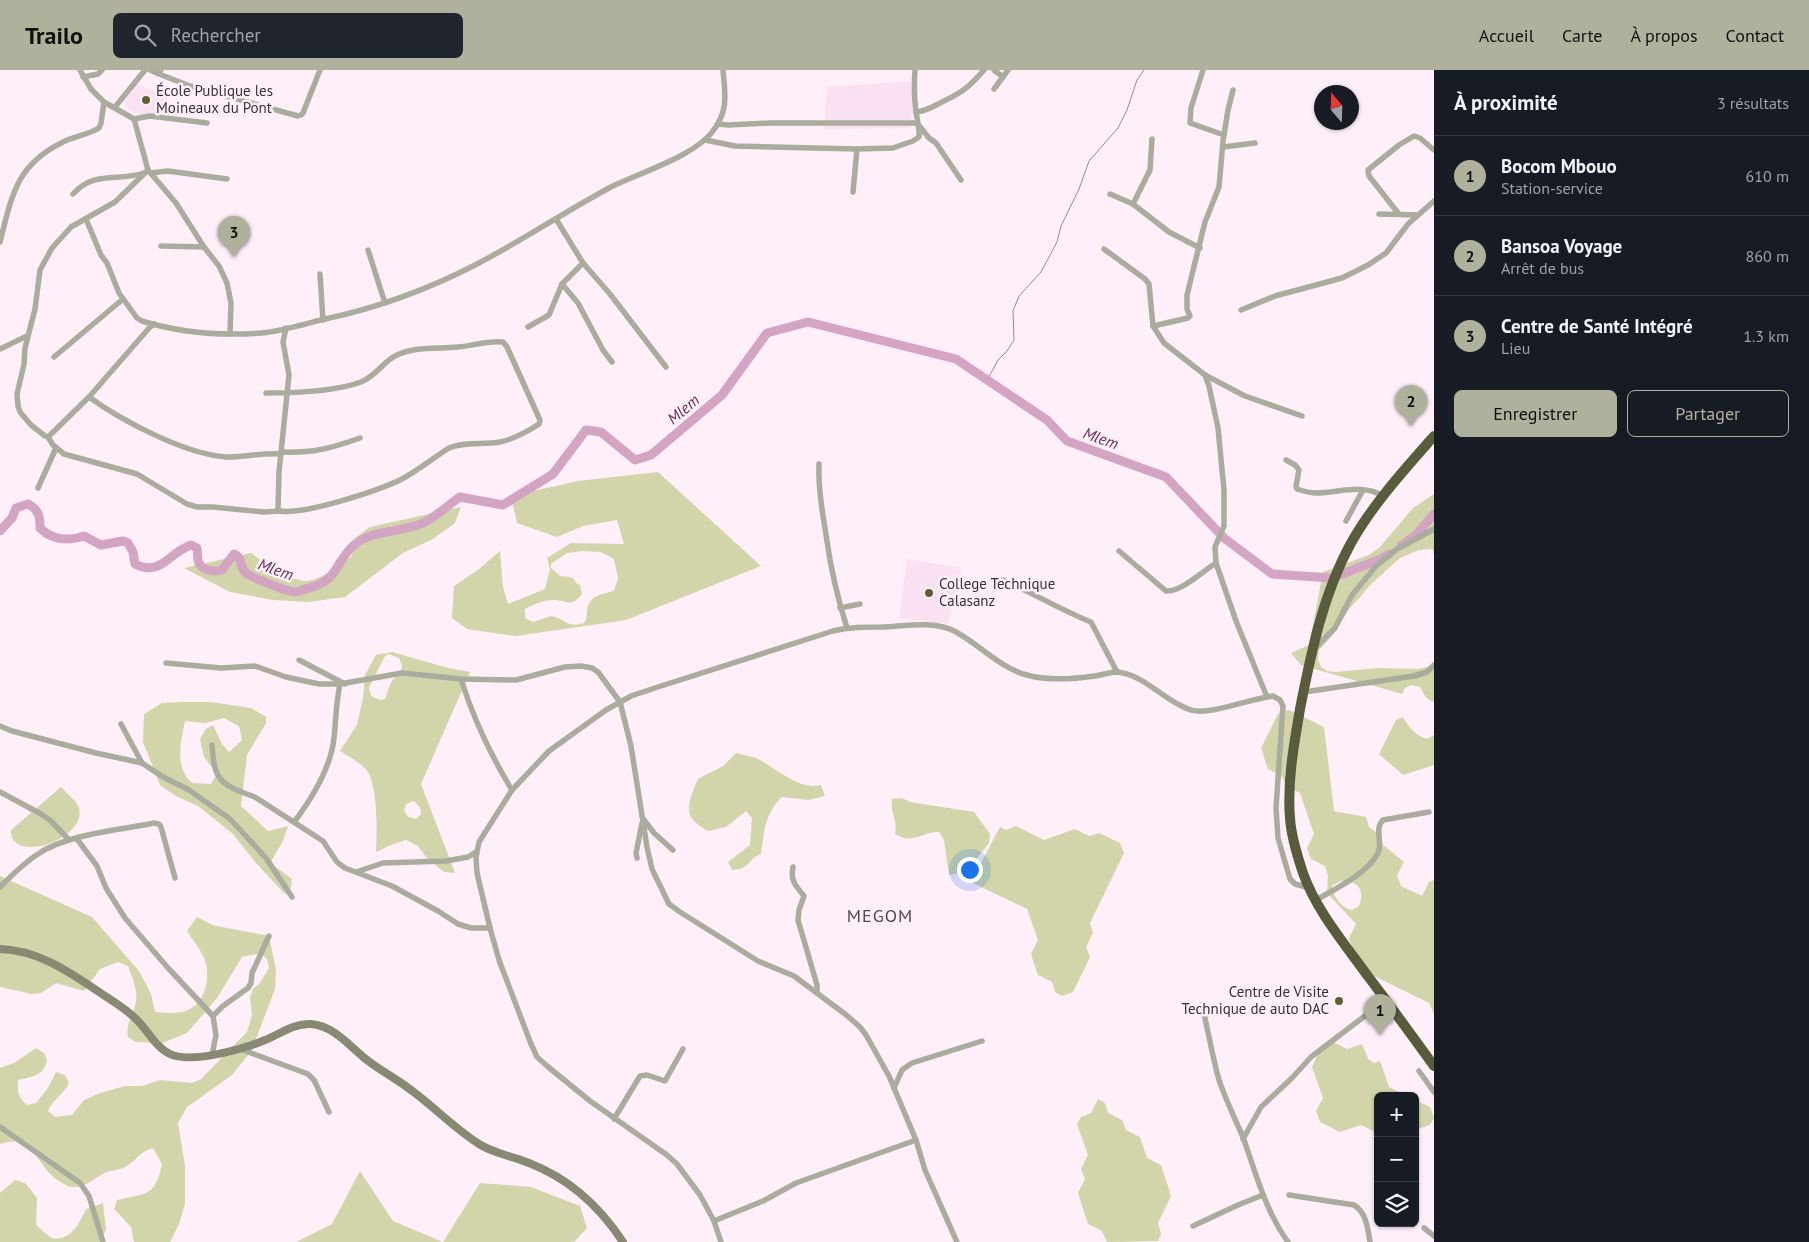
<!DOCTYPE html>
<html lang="fr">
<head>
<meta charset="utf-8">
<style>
	body { margin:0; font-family:"PT Sans",sans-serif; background:#20242c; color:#f1f3f6 }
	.controls { position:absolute; right:15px; bottom:15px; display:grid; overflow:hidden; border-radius:8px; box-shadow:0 1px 4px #0004 }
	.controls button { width:45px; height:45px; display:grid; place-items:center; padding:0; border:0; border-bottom:1px solid #363941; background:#171b24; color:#f1f3f6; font:25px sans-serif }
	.compass { position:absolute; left:1314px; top:15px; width:45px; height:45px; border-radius:50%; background:#171b24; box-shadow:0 1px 4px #0004; rotate:341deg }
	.you { position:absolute; left:969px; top:799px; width:18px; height:18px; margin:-12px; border:4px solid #fff; border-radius:50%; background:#1a73e8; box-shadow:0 0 0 8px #1a73e833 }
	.badge { display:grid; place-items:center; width:32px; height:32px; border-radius:50%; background:#afb19c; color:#111; font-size:16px; font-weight:700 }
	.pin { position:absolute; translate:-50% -41px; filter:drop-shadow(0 1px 2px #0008) }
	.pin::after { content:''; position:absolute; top:26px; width:18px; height:15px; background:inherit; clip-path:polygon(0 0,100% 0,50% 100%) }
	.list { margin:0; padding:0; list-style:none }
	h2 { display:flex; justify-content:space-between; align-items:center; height:65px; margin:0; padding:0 20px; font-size:21px }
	h2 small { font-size:16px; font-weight:400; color:#9ea1a6 }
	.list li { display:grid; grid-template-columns:32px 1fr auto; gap:15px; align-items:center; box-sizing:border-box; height:80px; padding:0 20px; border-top:1px solid #363941 }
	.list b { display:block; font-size:19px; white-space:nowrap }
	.list p { margin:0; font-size:16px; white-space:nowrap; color:#9ea1a6 }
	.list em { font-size:16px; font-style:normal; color:#9ea1a6 }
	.actions { display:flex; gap:10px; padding:15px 20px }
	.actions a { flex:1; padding:11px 0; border:1px solid #afb19c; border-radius:8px; text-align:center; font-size:18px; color:#afb19c }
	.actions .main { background:#afb19c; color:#111 }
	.icon { flex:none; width:28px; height:28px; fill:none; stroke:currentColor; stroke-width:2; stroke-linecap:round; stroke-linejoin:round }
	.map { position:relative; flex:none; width:1434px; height:1172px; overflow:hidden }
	header { display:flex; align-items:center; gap:30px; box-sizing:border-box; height:70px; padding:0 25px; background:#afb19c; color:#111 }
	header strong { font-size:24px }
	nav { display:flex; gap:28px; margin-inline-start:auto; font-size:18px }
	.search { width:350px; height:45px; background:#20242c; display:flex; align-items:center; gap:12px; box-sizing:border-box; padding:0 18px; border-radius:8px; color:#9ea1a6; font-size:19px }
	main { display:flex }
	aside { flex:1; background:#171b24 }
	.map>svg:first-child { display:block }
	.built { fill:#fae1f1 }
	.green { fill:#d1d5a9; fill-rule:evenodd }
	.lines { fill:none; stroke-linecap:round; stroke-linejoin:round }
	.stream { stroke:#a78199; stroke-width:1 }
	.river { stroke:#d4a4c3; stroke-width:9 }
	.street { stroke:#aaac9d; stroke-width:5.5 }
	.secondary { stroke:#878973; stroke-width:8 }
	.highway { stroke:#585b3c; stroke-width:10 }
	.poi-dot { fill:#5e612f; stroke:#feeff8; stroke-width:2 }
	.labels { text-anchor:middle; stroke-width:5; stroke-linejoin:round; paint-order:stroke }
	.poi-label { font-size:15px; fill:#3d2f38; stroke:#feeff8; text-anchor:start }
	.water-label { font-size:16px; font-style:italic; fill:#692e58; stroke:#feeff8 }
	.quarter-label { font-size:18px; letter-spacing:1px; fill:#5e4255; stroke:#feeff8 }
</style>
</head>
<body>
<header>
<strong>Trailo</strong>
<div class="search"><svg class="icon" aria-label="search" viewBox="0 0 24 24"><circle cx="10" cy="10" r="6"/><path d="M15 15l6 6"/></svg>Rechercher</div>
<nav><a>Accueil</a><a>Carte</a><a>À propos</a><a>Contact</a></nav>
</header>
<main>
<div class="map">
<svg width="1434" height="1172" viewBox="0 0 1434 1172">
	<rect width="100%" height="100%" fill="#feeff8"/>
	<g class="built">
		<polygon points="911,11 914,33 910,58 824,59 827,17"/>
		<polygon points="137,14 166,26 160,45 141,46 124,35"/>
		<polygon points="907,489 961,498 948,554 899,548"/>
	</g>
	<g class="green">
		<path d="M 658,402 L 761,496 L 626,550 L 516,566 L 467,559 L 452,548 L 454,516 L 478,500 L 500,481 L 503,517 L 508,534 L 545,519 L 550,499 L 547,488 L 571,473 L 624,474 L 617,450 L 583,456 L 557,467 L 517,453 L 511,426 L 578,411 ZM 582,481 L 601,482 L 614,489 L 618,508 L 614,521 C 602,524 588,526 587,541 C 586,547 588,548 584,553 C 565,558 567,549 551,546 L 533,552 L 525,548 L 525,539 C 531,535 544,530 552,530 C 567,529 570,539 582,524 L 580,515 L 576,513 L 574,509 L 570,507 L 560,506 L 551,498 L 551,494 L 567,483 Z"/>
		<path d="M 1434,424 L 1434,486 L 1433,480 L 1430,479 L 1419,480 L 1400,488 L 1370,515 L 1361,526 L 1349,539 L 1332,566 L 1319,580 L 1318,589 L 1321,597 L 1327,601 L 1335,602 L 1379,598 L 1419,599 L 1434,595 L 1434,632 C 1427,631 1423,623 1420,617 L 1411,615 L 1405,618 L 1402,624 L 1301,595 L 1291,583 L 1309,575 L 1323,502 L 1369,485 L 1380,477 L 1413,438 Z"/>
		<path d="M 461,437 L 455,453 L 433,469 L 403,483 L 345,527 L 308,532 L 273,530 L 230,522 L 184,498 L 251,483 C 267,495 287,510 307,511 C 319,511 343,493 352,486 L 355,468 L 370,457 Z"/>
		<path d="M 392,582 L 448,598 L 470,602 L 421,714 L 455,803 L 444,802 L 426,787 L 418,776 L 406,770 L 391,775 L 376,782 C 377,761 378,721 368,702 C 364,695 347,685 340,681 L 357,655 L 363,628 L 365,605 L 376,585 ZM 389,584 L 399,588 L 402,596 L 401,601 L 391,612 L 385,629 L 380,630 L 371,626 L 369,617 L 385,586 ZM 414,731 L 420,737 L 421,744 L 416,749 L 408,747 L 404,741 L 406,734 Z"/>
		<path d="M 181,632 L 211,632 L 251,638 L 266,647 L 266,653 L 247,685 L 241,736 L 268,761 L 288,756 L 283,771 L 270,793 L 292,809 L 290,825 L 292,827 L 283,822 L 256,793 L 233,764 L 198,736 L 176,726 L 160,715 L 143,672 L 144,644 L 162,633 ZM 224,648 L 239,656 L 242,670 L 229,682 L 222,674 L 213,655 L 206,659 L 200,669 L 204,687 L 217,704 L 211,714 L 193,713 C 190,711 186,708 185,704 C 176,689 182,667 185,651 L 205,653 Z"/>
		<path d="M 1289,640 L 1324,657 L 1334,741 L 1366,747 L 1369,757 L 1379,764 L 1383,775 L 1404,792 L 1397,805 L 1401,816 L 1422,826 L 1429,812 L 1434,810 L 1434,944 L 1429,933 L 1360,899 L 1349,868 L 1356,854 L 1327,823 L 1328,806 L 1325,796 L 1311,789 L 1307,778 L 1314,764 L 1300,723 L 1286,716 L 1282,706 L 1268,699 L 1261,678 L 1278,644 ZM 1341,811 C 1359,811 1365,820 1359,836 L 1352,840 C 1341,838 1336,828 1331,819 L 1333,815 Z"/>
		<path d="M 1403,647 C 1408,657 1416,666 1427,669 L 1434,665 L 1434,695 L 1403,705 L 1379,684 L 1396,650 Z"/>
		<path d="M 736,683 C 743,685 750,686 756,688 C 776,697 798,721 821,715 L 825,726 L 808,730 L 782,727 C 765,742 764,763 761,784 C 746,790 751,799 732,800 L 728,792 L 750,775 L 752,748 L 746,741 L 726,757 L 708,761 C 703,758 698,755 694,751 C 683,740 693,721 698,709 L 723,696 Z"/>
		<path d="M 61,717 C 66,723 77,731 79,738 C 87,766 24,791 12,768 C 11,765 11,763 11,760 Z"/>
		<path d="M 902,728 L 910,732 L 974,742 L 990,764 L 989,773 L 966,802 L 949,805 L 944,770 L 939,762 C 921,762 912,775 895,764 C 898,749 890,744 892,729 Z"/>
		<polygon points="1016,756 1044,770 1075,759 1089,766 1099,763 1120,773 1124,783 1090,853 1093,863 1086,877 1090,887 1073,922 1062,926 1055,922 1052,912 1038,905 1031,884 1038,870 1027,839 971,812 1000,757 1006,760"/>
		<path d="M 0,806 L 92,847 L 139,901 L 151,924 L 155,942 C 166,943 176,944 186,941 C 204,935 210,911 206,894 C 204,883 193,871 187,861 L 197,847 L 212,855 L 269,866 L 276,900 L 275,919 L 256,969 L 257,974 L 232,1005 L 187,1037 L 178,1053 L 185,1096 L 185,1134 L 179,1154 L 170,1172 L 134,1172 L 131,1157 L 114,1139 L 117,1130 C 147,1123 155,1127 162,1094 L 153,1078 C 140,1081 136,1091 125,1097 C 120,1100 112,1100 107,1102 C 94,1107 87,1118 72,1117 C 68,1117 65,1114 62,1113 C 37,1100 34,1061 0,1074 L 0,998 L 14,993 L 36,978 L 44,983 L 47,991 C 42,1007 33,1006 18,1010 C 17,1021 18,1027 27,1035 L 36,1033 L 48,1018 L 56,1002 L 65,1005 L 69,1013 C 63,1025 53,1029 48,1041 L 55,1047 L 72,1045 L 84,1030 L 100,1023 L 125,1016 L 142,1016 L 160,1010 L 192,1013 L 201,1009 L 247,962 L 252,945 L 250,927 L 253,919 L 260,913 L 269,898 L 267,889 L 261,883 L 242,887 L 217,928 L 187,963 L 162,973 L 136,972 L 128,967 C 125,952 134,946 136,932 C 138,920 132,907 128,896 L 118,892 L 100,899 L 84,921 L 56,913 L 41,923 L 32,924 L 0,917 Z"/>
		<polygon points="1333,972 1347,979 1362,974 1368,989 1374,993 1380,991 1389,1017 1407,1026 1378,1026 1378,1061 1375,1062 1361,1055 1340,1062 1320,1052 1316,1041 1323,1028 1312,997 1322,976"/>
		<polygon points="1098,1029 1105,1033 1108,1043 1122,1050 1126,1060 1140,1067 1147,1088 1161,1095 1171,1126 1158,1153 1161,1164 1158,1171 1107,1172 1102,1161 1088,1154 1078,1123 1085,1109 1081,1099 1088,1085 1077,1054 1081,1047 1091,1043"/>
		<polygon points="1415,1030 1430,1037 1434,1048 1430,1055 1415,1060"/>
		<polygon points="360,1101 393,1151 443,1172 480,1113 531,1117 580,1136 587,1158 575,1171 570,1172 296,1172 332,1154"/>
		<path d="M 15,1110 L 25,1113 L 37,1128 L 36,1155 C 41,1159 46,1165 52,1168 C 71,1172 80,1152 86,1139 L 103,1133 L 106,1160 L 100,1172 L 0,1172 L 0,1123 Z"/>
	</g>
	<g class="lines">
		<polyline class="stream" points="987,310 998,290 1007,281 1014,270 1013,241 1019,226 1041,202 1057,172 1061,156 1079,119 1089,91 1118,58 1127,40 1137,10 1144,0"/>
		<g class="river">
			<path d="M 0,461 L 12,448 L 16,438 L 28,434 C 39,440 40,446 40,458 C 53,471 68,471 84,466 L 101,475 L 123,471 L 128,473 L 133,482 L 135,494 C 161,507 168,483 191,475 L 197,478 C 198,482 197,486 198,490 C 200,501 214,502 222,500 L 234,484 C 243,487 239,496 245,502 C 249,507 287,521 294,522 C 298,522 304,519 309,518 C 338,511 335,492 354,475 C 373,459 401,463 423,453 C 436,447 448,435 460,427 L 503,435 L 553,404 L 586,360 L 601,362 L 635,390 L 651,385 L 722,325 L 767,263 L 808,252 L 956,289 L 1047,350 L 1067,371 L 1166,407 L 1224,468 L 1272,504 L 1332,508 L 1383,488 L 1389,484"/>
			<polyline points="1402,475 1415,466 1434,444"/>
		</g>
		<g class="street">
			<polyline points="80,0 91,19 104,32 134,49 148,100 176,133 204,177 219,196 227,213 231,233 230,264"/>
			<polyline points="150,0 159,4 161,0"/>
			<polyline points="994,0 1003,7"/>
			<polyline points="1203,0 1191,38 1190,53 1224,65"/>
			<polyline points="159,4 190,16 298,46 301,45 303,43 320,0"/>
			<polyline points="83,7 98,4 102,0"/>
			<polyline points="994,19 1008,0"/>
			<polyline points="115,37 145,0"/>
			<path d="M 916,42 C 928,41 935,35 946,30 C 963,22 971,15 984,0"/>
			<polyline points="134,49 150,46 207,53"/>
			<polyline points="718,54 728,55 770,53 917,53 929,68 936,73 961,110"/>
			<path d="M 705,70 L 735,76 L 857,79 L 893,78 L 913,71 L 919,67 C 920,59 917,50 916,42 C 914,28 914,14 915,0"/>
			<polyline points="1223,77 1255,73"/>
			<polyline points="148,100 115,132 71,157 52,178 40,200 35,239 25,278 24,294 17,324 18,336 20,342 31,355 45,366 48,367 53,375 64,384 137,404 187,434 197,437 213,437 264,442 280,441"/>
			<polyline points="150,103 168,101 227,109"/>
			<polyline points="853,122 857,79"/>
			<path d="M 73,124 C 95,100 117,112 144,103"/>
			<polyline points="1110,124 1133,134 1169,162 1200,178"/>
			<polyline points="1133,134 1150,100 1152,69"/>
			<polyline points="1398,143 1369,106 1368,100 1399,75 1414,66 1420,68 1434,80"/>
			<polyline points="1379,144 1418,145"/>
			<path d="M 86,149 L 101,185 L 107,193 L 119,223 L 137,248 L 142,251 C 181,263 222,266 262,263 C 283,261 304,254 325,249 C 377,238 429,219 477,194 C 523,170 566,141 611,117 C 639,103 695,86 713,61 C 729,40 725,24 723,0"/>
			<polyline points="556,149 583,193 610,224 666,297"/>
			<path d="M 0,172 C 12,125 16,95 63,72 C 74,66 88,65 99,58 L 101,53 L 104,32"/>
			<polyline points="161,176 204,177"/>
			<polyline points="1104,179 1145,209 1149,214 1153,256 1164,273 1205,305 1209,316 1218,358 1224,420 1224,456 1215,477 1216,493 1236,551 1267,627"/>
			<polyline points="368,180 385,233"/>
			<polyline points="320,204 323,250"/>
			<polyline points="562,214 578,233 603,280 612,292"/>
			<polyline points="1241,240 1275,226 1342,208 1368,195 1386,183 1408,154 1434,131"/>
			<polyline points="1153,256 1188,248 1190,246 1187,239 1187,225 1205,152 1219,117 1223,71 1228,40 1233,20"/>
			<polyline points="528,257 549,245 562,214 583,193"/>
			<polyline points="0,279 27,266"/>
			<polyline points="54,287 123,229"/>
			<polyline points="1205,305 1245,326 1302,346"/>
			<path d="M 266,323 C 295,323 334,322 361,312 C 378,305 383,291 397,285 C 416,276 438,279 458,277 C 473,276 488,270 503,272 L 507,277 L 540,350 L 539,354 C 529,361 511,370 500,372 C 483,375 465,371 449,378 C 433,388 417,401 400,410 C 377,421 304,445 280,441 L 278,439 L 279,402 L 289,305 L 283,272 L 286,258"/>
			<path d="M 89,327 C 122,351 185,384 226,387 C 244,388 262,382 280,384"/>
			<polyline points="48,367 89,327 150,257 154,254"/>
			<path d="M 281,382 C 313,383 329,379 360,368"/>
			<path d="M 1286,390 L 1295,395 L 1299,400 L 1296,416 L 1297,419 C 1303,421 1310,423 1317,423 C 1337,423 1364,413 1383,426"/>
			<path d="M 819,394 C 818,420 823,445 827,471 C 831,501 838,529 847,558"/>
			<polyline points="38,418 56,378"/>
			<polyline points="1346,451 1363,420"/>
			<path d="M 1119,481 L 1166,521 C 1181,522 1203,501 1216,493"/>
			<path d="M 1003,510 C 1033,523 1061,540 1091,552 L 1117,602"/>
			<polyline points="840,538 860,534"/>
			<polyline points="1314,579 1335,558 1352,525 1377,495 1397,479 1434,459"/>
			<polyline points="299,590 345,614"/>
			<polyline points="166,593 221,598 255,596 286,607 319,614 340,614 402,603 461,609 516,610 565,597 581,596 592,598 598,602 620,632 631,676 647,777 652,799 669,834 680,842 758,891 794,906 845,944 860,957 866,965 889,1006 916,1070 925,1100 957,1172"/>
			<path d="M 461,609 C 474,651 490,684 512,720"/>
			<polyline points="1304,622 1414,606 1427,602 1434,595"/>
			<polyline points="121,654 142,693"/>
			<polyline points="0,656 12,661 96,683 142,693 163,707 189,720 230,749 243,763 266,788 292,827"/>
			<path d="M 212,675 C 213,684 213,699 219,707 C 225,717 244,723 255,727 L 323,771 L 337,792 L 345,798 L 392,816 L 438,841 L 458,854 L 471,858 L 490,858"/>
			<polyline points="0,722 41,744 51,751 69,770"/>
			<polyline points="644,750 654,763 673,780"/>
			<path d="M 295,751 C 312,728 331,697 334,668 C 336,650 336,632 340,614"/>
			<polyline points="77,769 97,796 106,818 125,848 169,899 213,946 216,965 212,985"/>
			<polyline points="637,788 636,783 642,753"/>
			<path d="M 793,797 C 790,811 796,816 804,826 L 799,840 L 798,850 L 817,915 L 817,923"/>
			<polyline points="356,802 383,793 446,791 468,787 476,782"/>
			<path d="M 0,817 C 12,805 24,793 38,784 C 67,764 120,760 154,753 L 159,754 L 161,757 L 175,808"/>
			<path d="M 1316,830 C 1335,819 1368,803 1378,783 C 1383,773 1374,758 1383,750 L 1429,742"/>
			<path d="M 1202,935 C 1208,960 1212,985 1219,1010 C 1226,1031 1236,1050 1244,1070 C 1256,1104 1266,1142 1288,1172"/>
			<polyline points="213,946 223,936 248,918 251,913 252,903 269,866"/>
			<polyline points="240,979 308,1004 314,1010 329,1042"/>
			<polyline points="1419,1001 1434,1022"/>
			<polyline points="894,1018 902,1000 912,993 982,971"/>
			<polyline points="614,1049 640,1006 647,1005 665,1011 683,979"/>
			<polyline points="0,1057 80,1113 89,1126 103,1172"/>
			<polyline points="1243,1069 1261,1037 1292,1008 1311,987 1374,939 1381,923"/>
			<path d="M 1289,1125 L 1354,1135 C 1366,1142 1368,1159 1370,1172"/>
			<polyline points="714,1151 763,1131 796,1113 916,1070"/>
			<polyline points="1193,1156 1238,1135 1263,1125"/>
			<polyline points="1424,1158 1434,1166"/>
			<path d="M 721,1172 L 714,1151 L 700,1125 L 677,1094 L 667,1085 L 590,1031 L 547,996 L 537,987 L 531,974 L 499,890 L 490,858 L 477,803 L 476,787 L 479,772 L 512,720 L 549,681 L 606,640 L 631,626 L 658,617 L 833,561 C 849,557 865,557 882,557 C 906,556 934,550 956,562 C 980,575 1000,598 1027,605 C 1048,611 1074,609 1095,606 C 1102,605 1110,602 1117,602 C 1144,604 1166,633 1191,640 C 1209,646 1252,628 1273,626 L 1280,630 L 1283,636 L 1276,738 L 1278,768 L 1290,809 L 1295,814 L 1310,818"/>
		</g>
		<path class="secondary" d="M 0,879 C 39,880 71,903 102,924 C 114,932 126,939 136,949 C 147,959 155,977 170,984 C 191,994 244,979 265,970 C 280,964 294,953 311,954 C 335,956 350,977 367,990 C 381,1001 397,1009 411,1020 C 433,1036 453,1057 476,1072 C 491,1083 512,1086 529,1093 C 568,1108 600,1137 623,1172"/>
		<path class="highway" d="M 1434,366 C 1404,400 1373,434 1351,473 C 1323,524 1311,583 1300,639 C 1294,674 1287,712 1290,748 C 1291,766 1297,785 1303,803 C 1316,840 1344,873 1367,905 C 1390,935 1412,966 1434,996"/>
	</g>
	<g class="poi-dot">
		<circle cx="146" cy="30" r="5"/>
		<circle cx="929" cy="523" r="5"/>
		<circle cx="1339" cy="931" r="5"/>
	</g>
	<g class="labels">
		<g class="poi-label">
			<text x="156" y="26">École Publique les<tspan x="156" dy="17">Moineaux du Pont</tspan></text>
			<text x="939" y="519">College Technique<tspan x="939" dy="17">Calasanz</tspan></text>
			<text x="1329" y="927" text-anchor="end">Centre de Visite<tspan x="1329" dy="17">Technique de auto DAC</tspan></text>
		</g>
		<g class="water-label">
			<text transform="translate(683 339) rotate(-40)" y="6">Mlem</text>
			<text transform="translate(1101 368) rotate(20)" y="6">Mlem</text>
			<text transform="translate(276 499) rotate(20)" y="6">Mlem</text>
		</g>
		<g class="quarter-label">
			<text x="880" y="852">MEGOM</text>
		</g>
	</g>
</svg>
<div class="controls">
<button>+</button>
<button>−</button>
<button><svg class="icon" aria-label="layers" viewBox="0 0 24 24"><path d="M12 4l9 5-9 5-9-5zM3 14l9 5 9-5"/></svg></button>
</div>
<svg class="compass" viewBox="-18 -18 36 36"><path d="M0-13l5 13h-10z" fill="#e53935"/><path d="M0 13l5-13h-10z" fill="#9ea1a6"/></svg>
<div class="you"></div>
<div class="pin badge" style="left:1380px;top:965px">1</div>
<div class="pin badge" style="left:1411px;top:356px">2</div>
<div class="pin badge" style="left:234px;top:187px">3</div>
</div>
<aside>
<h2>À proximité<small>3 résultats</small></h2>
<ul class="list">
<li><span class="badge">1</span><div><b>Bocom Mbouo</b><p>Station-service</p></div><em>610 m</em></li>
<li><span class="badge">2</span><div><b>Bansoa Voyage</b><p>Arrêt de bus</p></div><em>860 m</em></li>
<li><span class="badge">3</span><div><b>Centre de Santé Intégré</b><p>Lieu</p></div><em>1.3 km</em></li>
</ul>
<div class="actions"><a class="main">Enregistrer</a><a>Partager</a></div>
</aside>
</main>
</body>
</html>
